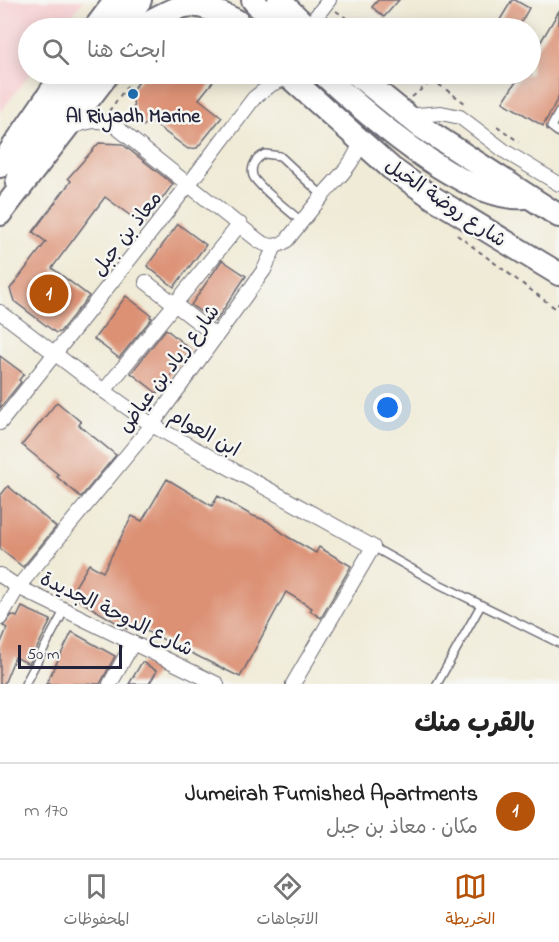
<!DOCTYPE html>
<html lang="ar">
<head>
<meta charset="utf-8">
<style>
	body { margin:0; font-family:"Indie Flower","Playpen Sans Arabic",sans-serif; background:#f6f6f6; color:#222; direction:rtl }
	.scale { position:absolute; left:18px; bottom:15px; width:104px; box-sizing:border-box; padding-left:6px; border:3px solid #22223b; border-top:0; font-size:16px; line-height:21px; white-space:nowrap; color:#22223b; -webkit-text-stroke:4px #f6f6f2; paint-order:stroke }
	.you { position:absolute; left:388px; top:408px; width:21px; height:21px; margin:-15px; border:4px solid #fff; border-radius:50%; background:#1a73e8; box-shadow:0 0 0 9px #1a73e833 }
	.badge { display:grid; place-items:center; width:39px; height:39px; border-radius:50%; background:#b45309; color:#fff; font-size:20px; font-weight:700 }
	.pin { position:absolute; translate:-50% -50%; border:3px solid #fff; box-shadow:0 2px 6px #0006 }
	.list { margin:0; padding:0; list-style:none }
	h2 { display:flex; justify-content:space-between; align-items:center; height:78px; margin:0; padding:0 24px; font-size:26px }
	h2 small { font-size:20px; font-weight:400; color:#767676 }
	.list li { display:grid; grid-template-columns:39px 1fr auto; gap:18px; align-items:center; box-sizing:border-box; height:96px; padding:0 24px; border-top:2px solid #e0e0e0 }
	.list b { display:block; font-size:22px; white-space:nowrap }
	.list p { margin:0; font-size:20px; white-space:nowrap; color:#767676 }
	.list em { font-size:20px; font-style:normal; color:#767676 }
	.icon { flex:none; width:33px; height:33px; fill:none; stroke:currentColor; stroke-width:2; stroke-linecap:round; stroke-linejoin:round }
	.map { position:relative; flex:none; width:559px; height:684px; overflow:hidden; direction:ltr }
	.search { position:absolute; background:#fff; box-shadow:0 3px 15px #0003; left:18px; right:18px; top:18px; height:66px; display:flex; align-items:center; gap:15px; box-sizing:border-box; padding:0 21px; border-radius:33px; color:#767676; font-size:22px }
	.sheet { height:174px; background:#fff }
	nav { display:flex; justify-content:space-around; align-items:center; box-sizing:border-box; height:84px; border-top:2px solid #e0e0e0; background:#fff; font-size:16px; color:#767676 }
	nav a { display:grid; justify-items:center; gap:3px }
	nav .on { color:#b45309 }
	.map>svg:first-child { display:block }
	.built { fill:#f7cfd2 }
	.building { fill:#dc9174 }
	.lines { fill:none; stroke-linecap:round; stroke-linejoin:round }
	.lane-casing { stroke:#6a6872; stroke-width:10 }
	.street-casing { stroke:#6a6872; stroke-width:16 }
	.primary-casing { stroke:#6a6872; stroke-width:26 }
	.path { stroke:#6a6872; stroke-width:2; stroke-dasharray:4.5 4.5; stroke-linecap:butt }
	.lane { stroke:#fff; stroke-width:7 }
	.street { stroke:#fff; stroke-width:14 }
	.primary { stroke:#fff; stroke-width:22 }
	.poi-dot { fill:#1f6fb2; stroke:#f6f6f2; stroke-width:2 }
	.labels { text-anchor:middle; stroke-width:5; stroke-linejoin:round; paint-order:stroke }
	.poi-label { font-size:20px; font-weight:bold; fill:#22223b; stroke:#f6f6f2 }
	.street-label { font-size:20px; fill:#22223b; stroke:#f6f6f2 }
</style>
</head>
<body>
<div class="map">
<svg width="559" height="684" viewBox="0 0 559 684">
	<rect width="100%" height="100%" fill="#f6f6f2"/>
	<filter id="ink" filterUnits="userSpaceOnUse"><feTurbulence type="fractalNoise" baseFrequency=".0167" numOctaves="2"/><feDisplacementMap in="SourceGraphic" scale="12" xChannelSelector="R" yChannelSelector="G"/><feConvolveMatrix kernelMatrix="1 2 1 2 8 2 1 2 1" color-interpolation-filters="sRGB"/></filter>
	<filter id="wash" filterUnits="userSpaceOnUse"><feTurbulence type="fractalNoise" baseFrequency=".008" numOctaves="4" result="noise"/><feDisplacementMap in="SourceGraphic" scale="24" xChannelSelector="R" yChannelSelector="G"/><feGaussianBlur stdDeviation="1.35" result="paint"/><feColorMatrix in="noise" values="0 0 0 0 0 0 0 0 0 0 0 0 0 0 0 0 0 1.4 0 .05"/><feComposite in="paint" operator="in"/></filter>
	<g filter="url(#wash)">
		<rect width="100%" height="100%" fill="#f0ebd7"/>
		<polygon class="built" points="0,0 84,0 63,28 28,28 30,74 0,113"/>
		<g id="blocks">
			<g class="building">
				<polygon points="378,0 399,0 384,17 372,7"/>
				<polygon points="512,0 515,0 529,8 518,28 495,28"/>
				<polygon points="559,11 559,96 543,126 503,102 521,74 531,74 531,58"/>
				<polygon points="145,74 219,74 199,99 222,117 197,148 188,149 150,121 143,126 135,120 132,90"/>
				<polygon points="99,143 122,144 173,184 143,225 105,197 52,268 89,296 60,332 56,333 14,301 10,289 46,242 33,232 71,181 68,178"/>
				<polygon points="178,224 206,245 174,287 147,266"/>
				<polygon points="222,260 246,276 215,322 191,305"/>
				<polygon points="126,296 151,315 150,317 152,318 119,358 94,339"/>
				<polygon points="166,329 191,350 157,393 131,373"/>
				<polygon points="0,356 24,374 19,380 21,382 0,408"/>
				<polygon points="57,402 81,422 79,425 116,455 81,497 57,477 59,475 22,445"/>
				<polygon points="167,479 212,506 218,496 251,515 267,521 288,537 316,553 319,547 351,566 321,618 310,611 312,608 286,592 240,677 130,623 127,629 70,595 89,564 103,572 132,516 142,521"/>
				<polygon points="8,486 56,527 23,567 0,549 0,496"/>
				<polygon points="22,607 51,620 29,664 15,657 4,684 0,684 0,645 7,628 3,626 12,615 17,617"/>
				<polygon points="72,632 115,656 100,684 46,684"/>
				<polygon points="142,662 157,671 149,684 129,684"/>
			</g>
		</g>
	</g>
	<g filter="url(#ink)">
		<use href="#blocks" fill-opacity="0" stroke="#6a6872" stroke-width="1.5"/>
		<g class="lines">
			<g class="lane-casing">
				<g id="lane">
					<polyline points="559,112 551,127 559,133"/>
					<path d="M 302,222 C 292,213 257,186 253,176 C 250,166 256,158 265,154 L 280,156 L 323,196"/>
					<polyline points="373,547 439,584 559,643"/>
					<polyline points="25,684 65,609"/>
					<polyline points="437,684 481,605"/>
				</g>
			</g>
			<g class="street-casing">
				<g id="street">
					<polyline points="307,28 329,0"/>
					<polyline points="406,116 441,113 460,117 506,152 559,184"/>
					<path d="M 69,128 C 85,122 99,117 115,126 L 259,241 C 269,247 277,248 287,240 C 299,225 311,210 323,195 C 340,175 352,167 361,141"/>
					<polyline points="146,282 216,336"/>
					<polyline points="0,312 104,391 152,425 373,547 293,684"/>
					<polyline points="104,391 240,224"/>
					<polyline points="0,423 189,184 254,98 272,84 289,77"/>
					<polyline points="0,575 18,587 217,684"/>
					<polyline points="0,618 18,587 152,425 264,270 275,246"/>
					<polyline points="110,684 133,643"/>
				</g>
			</g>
			<g class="primary-casing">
				<g id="primary">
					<polyline points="253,0 278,28"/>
					<polyline points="279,0 308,28"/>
					<path d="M 145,24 C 189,0 192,0 237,21"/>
					<polyline points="95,28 116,0"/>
					<polyline points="120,28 140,0"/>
					<polyline points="286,74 391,168 432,197 559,274"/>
					<path d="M 323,74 C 364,112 466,203 524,197"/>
					<polyline points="356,74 420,126 559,216"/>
					<polyline points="0,166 63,74"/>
					<polyline points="17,183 26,155 86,74"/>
					<polyline points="0,214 108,74"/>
				</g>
			</g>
			<g class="path">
				<polyline points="336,11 361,28"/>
				<polyline points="329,22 336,28"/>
				<polyline points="72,28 78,20"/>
				<polyline points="424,74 465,103"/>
				<polyline points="412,97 433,80"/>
				<polyline points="109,111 136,74"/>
				<polyline points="497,126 519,142"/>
				<polyline points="457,235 555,308 559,303"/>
			</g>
			<use href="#lane" class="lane"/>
			<use href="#street" class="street"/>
			<use href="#primary" class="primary"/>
		</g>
	</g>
	<circle class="poi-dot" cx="133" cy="94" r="6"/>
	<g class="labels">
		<g class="poi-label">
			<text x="133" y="122">Al Riyadh Marine</text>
		</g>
		<g class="street-label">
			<text transform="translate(446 202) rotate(34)" y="7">شارع روضة الخيل</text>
			<text transform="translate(126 233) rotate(-52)" y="7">معاذ بن جبل</text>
			<text transform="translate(168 368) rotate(-53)" y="7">شارع زياد بن عياض</text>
			<text transform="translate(205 432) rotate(29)" y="7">ابن العوام</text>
			<text transform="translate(117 613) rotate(26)" y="7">شارع الدوحة الجديدة</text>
		</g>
	</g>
</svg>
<div class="scale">50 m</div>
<div class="you"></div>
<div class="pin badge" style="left:49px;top:294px">1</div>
<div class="search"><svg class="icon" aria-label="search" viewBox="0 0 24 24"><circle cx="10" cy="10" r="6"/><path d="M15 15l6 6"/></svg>ابحث هنا</div>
</div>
<section class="sheet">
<h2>بالقرب منك<small></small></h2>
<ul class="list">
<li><span class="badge">1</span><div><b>Jumeirah Furnished Apartments</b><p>مكان · معاذ بن جبل</p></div><em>170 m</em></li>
</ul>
</section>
<nav>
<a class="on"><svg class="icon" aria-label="map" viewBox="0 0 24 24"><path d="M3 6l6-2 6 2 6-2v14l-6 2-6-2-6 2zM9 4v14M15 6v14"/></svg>الخريطة</a>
<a><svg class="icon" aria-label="directions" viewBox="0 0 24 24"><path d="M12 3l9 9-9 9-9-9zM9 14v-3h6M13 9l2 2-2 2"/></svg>الاتجاهات</a>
<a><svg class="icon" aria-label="saved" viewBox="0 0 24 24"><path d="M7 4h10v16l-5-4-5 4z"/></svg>المحفوظات</a>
</nav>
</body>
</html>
